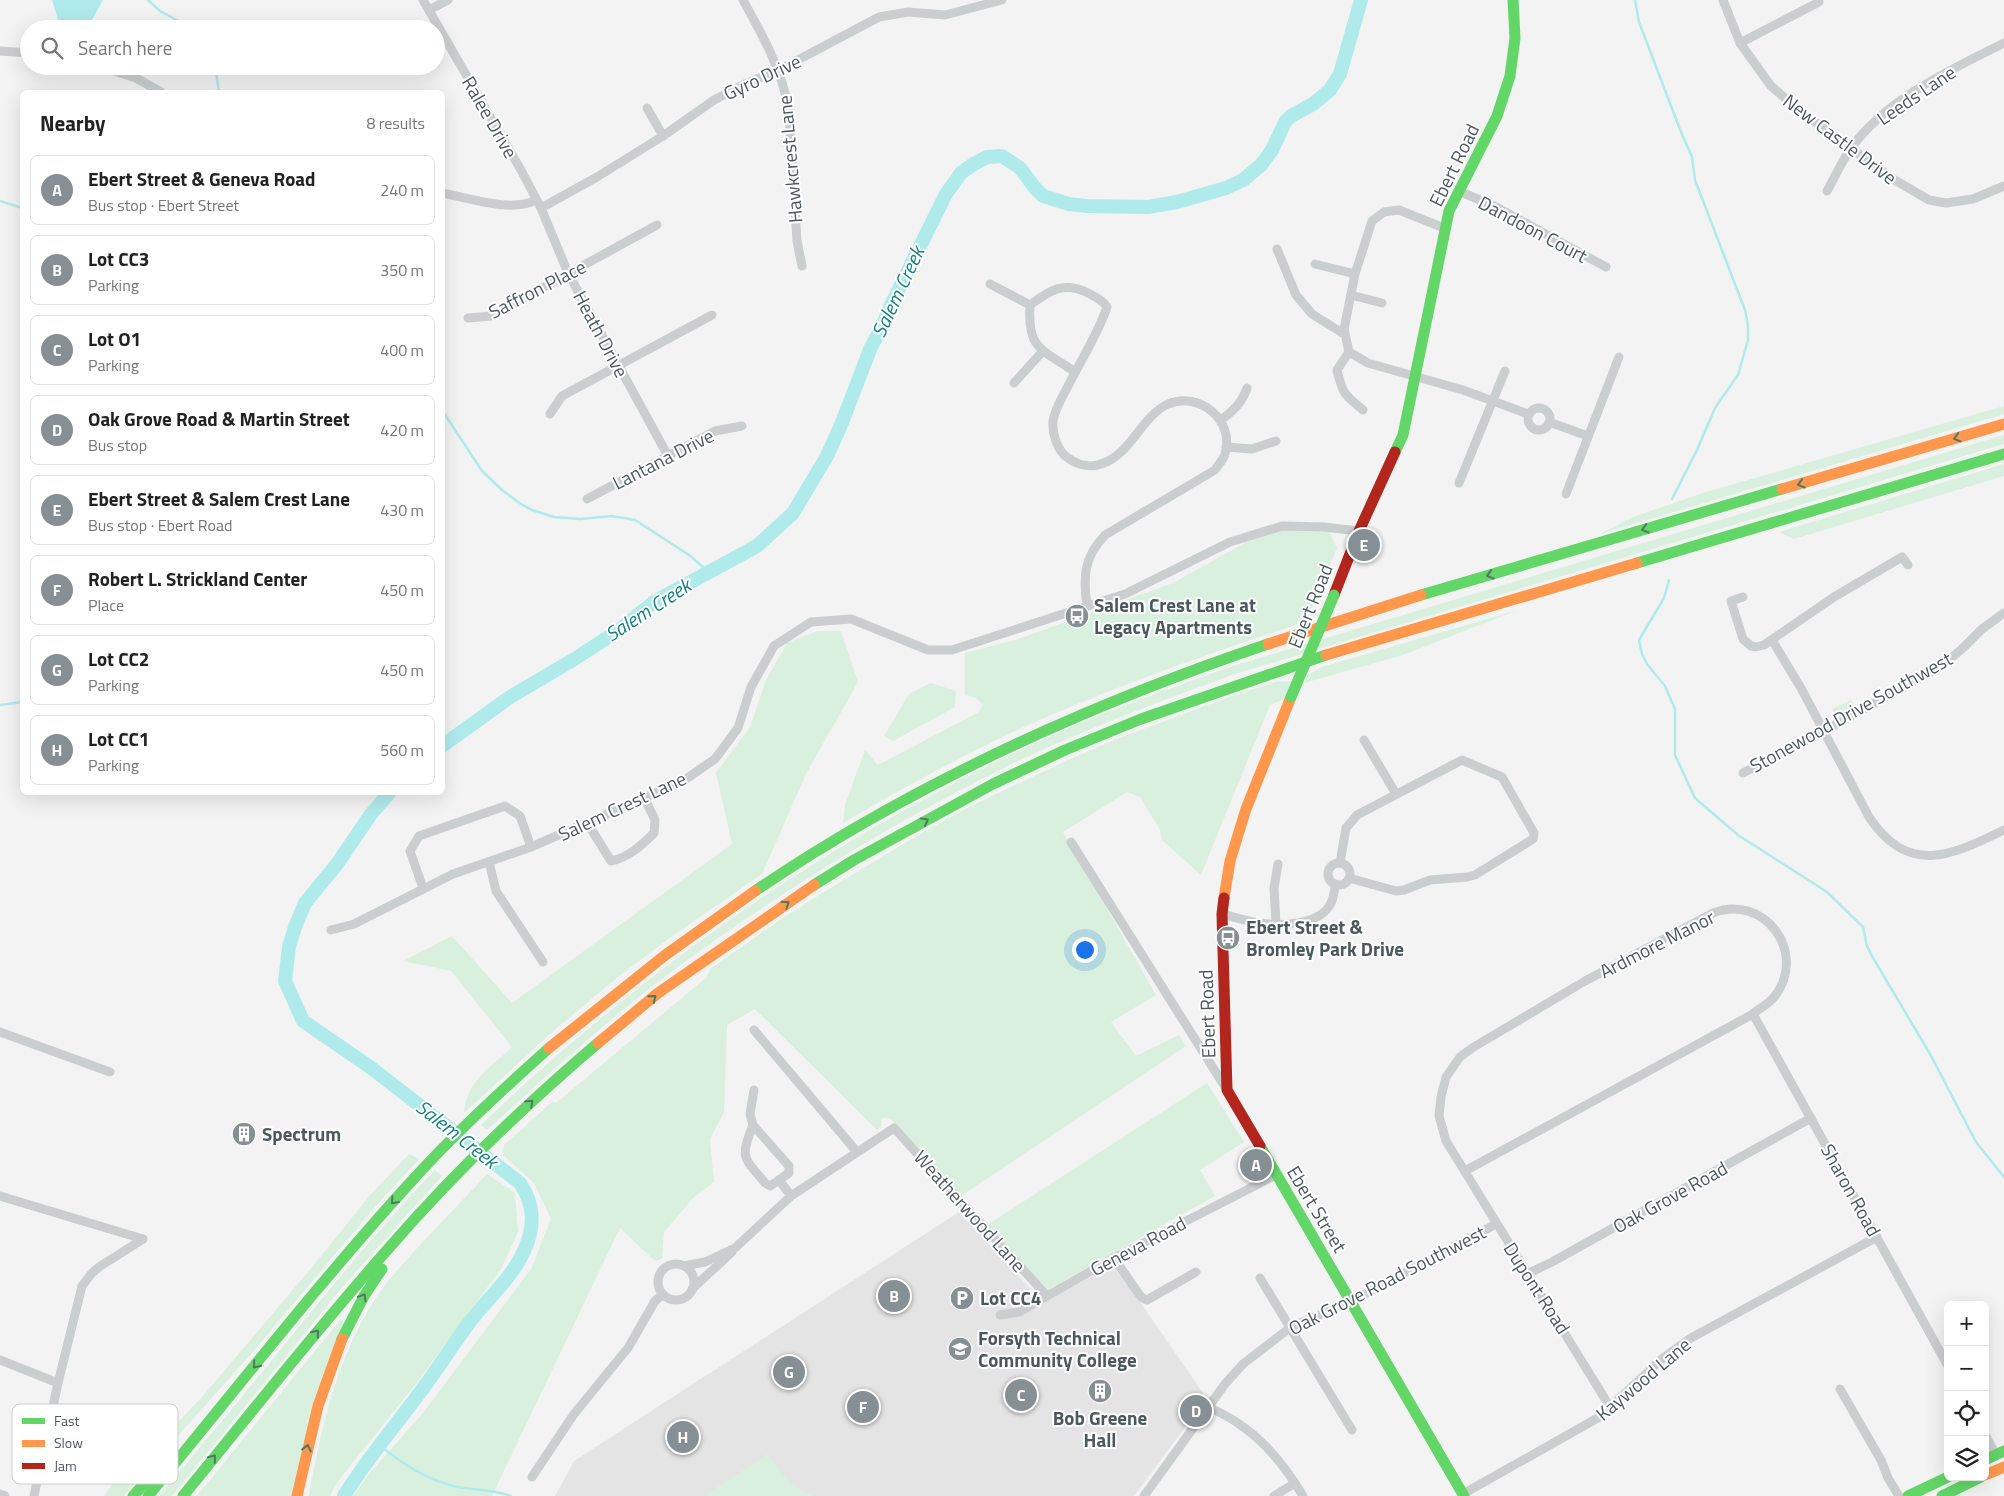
<!DOCTYPE html>
<html lang="en">
<head>
<meta charset="utf-8">
<style>
	body { margin:0; font-family:"Titillium Web",sans-serif; background:#f2f2f2; color:#222 }
	.controls { position:absolute; right:15px; bottom:15px; display:grid; overflow:hidden; border-radius:8px; box-shadow:0 5px 20px #0002 }
	.controls button { width:45px; height:45px; display:grid; place-items:center; padding:0; border:0; border-bottom:1px solid #e0e0e0; background:#fff; color:#222; font:25px sans-serif }
	.you { position:absolute; left:1084px; top:949px; width:18px; height:18px; margin:-12px; border:4px solid #fff; border-radius:50%; background:#1a73e8; box-shadow:0 0 0 8px #1a73e833 }
	.badge { display:grid; place-items:center; width:32px; height:32px; border-radius:50%; background:#868f93; color:#fff; font-size:16px; font-weight:700 }
	.pin { position:absolute; translate:-50% -50%; border:2px solid #fff; box-shadow:0 1px 5px #0006 }
	.list { margin:0; padding:0; list-style:none }
	h2 { display:flex; justify-content:space-between; align-items:center; height:65px; margin:0; padding:0 20px; font-size:21px }
	h2 small { font-size:16px; font-weight:400; color:#767676 }
	.list li { display:grid; grid-template-columns:32px 1fr auto; gap:15px; align-items:center; box-sizing:border-box; height:70px; margin:0 10px 10px; padding:0 10px; border:1px solid #e0e0e0; border-radius:8px }
	.list b { display:block; font-size:19px; white-space:nowrap }
	.list p { margin:0; font-size:16px; white-space:nowrap; color:#767676 }
	.list em { font-size:16px; font-style:normal; color:#767676 }
	.icon { flex:none; width:28px; height:28px; fill:none; stroke:currentColor; stroke-width:2; stroke-linecap:round; stroke-linejoin:round }
	.map { position:relative; flex:none; width:2004px; height:1496px; overflow:hidden }
	.search { position:absolute; background:#fff; box-shadow:0 5px 20px #0002; left:20px; top:20px; width:425px; height:55px; display:flex; align-items:center; gap:12px; box-sizing:border-box; padding:0 18px; border-radius:28px; color:#767676; font-size:19px }
	.panel { position:absolute; background:#fff; box-shadow:0 5px 20px #0002; left:20px; top:90px; width:425px; height:705px; border-radius:8px }
	.map>svg:first-child { display:block }
	.education { fill:#e5e4e5 }
	.green { fill:#d9f0de }
	.water { fill:#b0ebec }
	.lines { fill:none; stroke-linecap:round; stroke-linejoin:round }
	.stream { stroke:#b0ebec; stroke-width:2.5 }
	.river { stroke:#b0ebec; stroke-width:14 }
	.street { stroke:#cbcecf; stroke-width:9 }
	.fast { stroke:#63d668; stroke-width:11 }
	.slow { stroke:#ff974d; stroke-width:11 }
	.jam { stroke:#b3261e; stroke-width:11 }
	.fast-bridge { stroke:#63d668; stroke-width:11 }
	.oneway { stroke:#517861 }
	.labels { text-anchor:middle; stroke-width:4; stroke-linejoin:round; paint-order:stroke }
	.street-label { font-size:19px; fill:#4b595f; stroke:#fff }
	.poi-label { font-size:19px; font-weight:bold; fill:#4b595f; stroke:#fff; text-anchor:start }
	.water-label { font-size:20px; font-style:italic; fill:#138183; stroke:#fff }
	.key { fill:#fff; stroke:#c9cdcf; stroke-width:1 }
	.key-label { font-size:14px; fill:#4b595f }
</style>
</head>
<body>
<div class="map">
<svg width="2004" height="1496" viewBox="0 0 2004 1496">
	<rect width="100%" height="100%" fill="#f3f3f3"/>
	<polygon class="education" points="959,1212 1044,1303 1114,1264 1205,1396 1186,1426 1134,1496 555,1496 574,1461"/>
	<g class="green">
		<polygon points="2004,406 2004,414 1600,534 1633,517 1703,493"/>
		<path d="M 2004,435 L 2004,444 L 1235,674 C 1166,699 1096,725 1029,756 C 910,812 797,881 690,958 C 618,1010 552,1071 487,1130 L 481,1125 C 655,958 848,826 1069,728 C 1121,706 1174,687 1226,668 Z"/>
		<polygon points="2004,464 2004,476 1794,539 1779,532"/>
		<path d="M 1298,523 L 1322,523 L 1330,533 L 1337,548 L 1309,615 L 1319,614 L 1304,622 C 1214,652 1124,683 1037,721 C 970,751 906,786 843,823 L 845,805 L 865,750 L 878,765 L 979,712 L 983,705 L 976,698 L 965,695 L 965,653 L 1015,640 L 1173,583 L 1259,535 Z"/>
		<polygon points="1518,610 1403,655 1304,683 1307,675 1322,667"/>
		<path d="M 817,631 L 841,631 L 858,682 L 806,774 L 762,874 L 671,937 L 619,976 L 558,1027 L 464,1113 C 467,1080 490,1068 512,1047 L 451,971 L 403,961 L 452,936 L 512,1003 L 732,844 L 716,773 L 750,727 L 766,680 L 787,643 Z"/>
		<polygon points="1292,681 1285,699 1270,705 1201,875 1163,841 1159,828 1140,797 1127,792 1063,832 1156,995 1111,1022 1136,1056 1179,1035 1186,1046 961,1196 891,1119 884,1117 881,1120 882,1125 877,1130 755,1009 727,1025 724,1112 710,1139 714,1182 694,1197 664,1232 662,1259 655,1261 620,1228 492,1496 353,1496 369,1474 423,1413 531,1269 551,1219 534,1183 503,1155 504,1145 553,1101 556,1103 707,977 710,969 781,919 837,884 920,834 969,807 1068,760 1117,739 1229,697 1275,682"/>
		<polygon points="931,683 956,691 955,707 893,741 884,736 909,694"/>
		<polygon points="1851,700 1856,709 1836,718 1832,709"/>
		<polygon points="1207,1083 1244,1142 1200,1170 1215,1196 1047,1290 987,1225"/>
		<polygon points="409,1154 419,1159 374,1208 252,1353 124,1496 104,1496 116,1478 136,1475 161,1440 202,1397 313,1266 371,1194"/>
		<path d="M 435,1170 L 442,1176 L 345,1284 L 172,1496 L 159,1496 C 191,1458 223,1420 254,1382 C 313,1310 370,1237 435,1170 Z"/>
		<path d="M 487,1174 L 515,1193 L 518,1232 L 501,1269 L 415,1385 L 338,1481 L 330,1496 L 309,1496 C 322,1422 341,1340 389,1280 C 420,1243 455,1209 487,1174 Z"/>
		<polygon points="341,1319 344,1322 293,1496 197,1496"/>
		<path d="M 768,1454 C 782,1474 790,1486 813,1496 L 704,1496 Z"/>
	</g>
	<polygon class="water" points="52,0 103,0 87,29 61,29"/>
	<g class="lines">
		<g class="stream">
			<polyline points="148,0 160,11 184,24 189,29"/>
			<polyline points="1635,0 1639,22 1681,132 1692,157 1695,180 1745,310 1748,326 1748,340 1738,375 1715,408 1697,450 1672,499"/>
			<polyline points="215,66 219,92"/>
			<polyline points="0,201 22,208"/>
			<polyline points="442,410 482,471 503,491 521,504 532,510 554,517 580,519 612,516 635,520 689,555 709,572"/>
			<polyline points="1669,580 1664,598 1639,640 1642,654 1647,664 1665,686 1675,709 1675,755 1695,798 1738,835 1827,892 1863,927 1867,946 1872,956 1930,1054 1976,1142 2004,1177"/>
			<polyline points="0,705 22,702"/>
			<path d="M 379,1445 C 403,1464 427,1480 457,1487 C 475,1490 494,1490 511,1496"/>
		</g>
		<g class="river">
			<polyline points="442,746 510,697 573,660 619,630 654,602 757,546 793,513 827,456 841,425 871,347 882,327 891,305 946,194 961,173 972,165 987,157 1002,156 1020,168 1035,188 1043,196 1069,204 1086,206 1148,207 1177,202 1226,188 1243,180 1261,165 1272,150 1285,122 1291,116 1313,104 1330,90 1340,74 1361,0"/>
			<path d="M 344,1496 C 366,1460 393,1429 418,1395 C 436,1372 451,1347 469,1323 C 486,1300 512,1278 524,1251 C 535,1227 535,1205 520,1183 L 370,1067 L 303,1021 L 285,981 L 289,947 L 295,927 L 305,903 L 337,864 L 371,814 L 390,792"/>
		</g>
		<g class="street">
			<polyline points="423,0 521,170 541,208 568,273 668,456"/>
			<path d="M 743,0 C 763,36 782,70 789,111 L 797,241 L 802,266"/>
			<polyline points="1723,0 1740,43 1771,86 1800,111 1893,179 1929,200 1946,203 1973,199 2004,186"/>
			<polyline points="429,10 448,0"/>
			<polyline points="1740,43 1819,2"/>
			<polyline points="0,51 29,53"/>
			<polyline points="98,66 136,78 161,92"/>
			<polyline points="647,108 663,136"/>
			<polyline points="1459,191 1498,208 1606,267"/>
			<path d="M 1827,191 C 1835,177 1842,161 1851,148 C 1888,98 1950,70 2004,43"/>
			<path d="M 442,193 C 470,198 511,213 536,200"/>
			<polyline points="541,208 597,177 663,136 714,100 745,84 779,70 879,17 908,12 945,15 1002,0"/>
			<polyline points="1444,228 1399,210 1384,212 1372,221 1355,274 1344,329 1349,352 1368,363 1463,390 1528,414"/>
			<polyline points="1277,249 1296,295 1312,314 1344,334"/>
			<polyline points="1315,264 1355,274"/>
			<polyline points="990,284 1030,305"/>
			<polyline points="1351,295 1382,303"/>
			<polyline points="468,318 491,316 657,225"/>
			<path d="M 1349,352 L 1337,370 C 1343,395 1344,394 1363,410"/>
			<path d="M 1075,372 C 1042,349 1027,350 1030,305 C 1050,290 1064,281 1088,293 C 1095,297 1102,299 1107,307 C 1098,334 1081,360 1068,386 C 1063,396 1055,408 1053,421 C 1052,433 1057,451 1068,458 C 1079,466 1092,468 1104,463 C 1132,452 1142,416 1168,404 C 1199,391 1235,420 1225,454 C 1224,459 1218,465 1215,470 L 1105,535 C 1084,557 1083,576 1087,606"/>
			<polyline points="1014,383 1043,351"/>
			<circle cx="1539" cy="419" r="11"/>
			<polyline points="550,414 562,396 712,315"/>
			<path d="M 1221,420 C 1233,411 1242,403 1247,388"/>
			<polyline points="1549,422 1588,436"/>
			<polyline points="1226,447 1252,449 1276,441"/>
			<polyline points="1459,483 1505,371"/>
			<polyline points="1566,494 1619,357"/>
			<polyline points="587,499 715,431 742,426"/>
			<polyline points="1743,597 1731,601 1743,639 1751,646 1756,647 1764,645 1834,597 1902,557 1908,565"/>
			<path d="M 1772,640 L 1801,688 L 1869,817 C 1909,877 1952,855 2004,830"/>
			<polyline points="1364,740 1396,794"/>
			<polyline points="1743,773 1824,731 1940,667 1962,649 1982,629 2004,613"/>
			<path d="M 588,824 L 611,861 C 628,858 642,845 654,833 L 655,820 L 645,799"/>
			<polyline points="1071,842 1227,1090"/>
			<polyline points="489,862 496,891 543,962"/>
			<polyline points="1340,863 1346,828 1357,815 1462,760 1502,777 1534,833 1533,839 1475,875 1467,877 1430,880 1404,890 1396,891 1349,878"/>
			<circle cx="1339" cy="874" r="11"/>
			<polyline points="423,888 410,851 419,836 505,806 520,816 531,847"/>
			<path d="M 1222,914 C 1235,917 1248,922 1260,923 C 1281,926 1320,926 1331,903 C 1334,897 1334,890 1336,884"/>
			<polyline points="1276,924 1274,888 1278,864"/>
			<polyline points="331,930 354,924 453,874 531,847 683,781 715,759 738,728 751,687 774,646 811,622 851,619 928,650 952,650 1125,594 1230,542 1282,526 1324,527 1359,531"/>
			<polyline points="1753,1014 1948,1366"/>
			<polyline points="754,1030 857,1152"/>
			<polyline points="0,1032 110,1072"/>
			<polyline points="754,1090 750,1114 753,1125 789,1166 789,1173 779,1180 791,1196"/>
			<path d="M 753,1125 C 739,1159 744,1157 765,1183 L 770,1186 L 779,1180"/>
			<path d="M 1465,1171 L 1753,1014 C 1760,1008 1769,1004 1775,996 C 1808,952 1764,893 1713,913 L 1585,981 L 1472,1048 L 1460,1057 L 1446,1077 L 1441,1097 L 1439,1116 L 1446,1141 L 1610,1407"/>
			<polyline points="0,1196 143,1239"/>
			<polyline points="1114,1258 1141,1297 1147,1300 1196,1272"/>
			<circle cx="676" cy="1282" r="18"/>
			<polyline points="684,1266 705,1262 735,1248 791,1196 894,1128 1046,1295"/>
			<polyline points="1527,1274 1552,1262 1811,1118"/>
			<polyline points="1260,1278 1352,1430"/>
			<polyline points="692,1289 732,1252"/>
			<polyline points="1000,1315 1019,1312 1114,1258 1276,1175"/>
			<polyline points="0,1360 58,1383"/>
			<polyline points="1840,1389 1881,1460 1888,1478 1899,1496"/>
			<path d="M 1208,1407 C 1219,1412 1230,1417 1239,1424 C 1265,1441 1287,1469 1303,1496"/>
			<polyline points="1985,1435 1996,1455"/>
			<polyline points="532,1477 574,1414 628,1348 655,1301 663,1294"/>
			<polyline points="0,1494 5,1496"/>
			<polyline points="1463,1494 1603,1415 1610,1407 1662,1359 1691,1338 1877,1237"/>
			<polyline points="34,1496 58,1383 82,1286 92,1273 99,1267 143,1239"/>
			<polyline points="1144,1496 1225,1384 1243,1364 1291,1327 1352,1301 1496,1224"/>
			<polyline points="1274,1496 1295,1483"/>
		</g>
		<g class="fast">
			<polyline points="1395,452 1403,435 1449,211 1497,116 1510,76 1515,38 1513,0"/>
			<polyline points="1637,563 2004,454"/>
			<polyline points="1421,595 1782,489"/>
			<polyline points="814,885 854,860 993,784 1065,750 1141,719 1326,655"/>
			<path d="M 755,891 C 914,783 1087,705 1268,644"/>
			<polyline points="1260,1146 1464,1496"/>
			<polyline points="342,1339 364,1296 382,1269"/>
			<polyline points="1985,1460 2004,1451"/>
			<polyline points="133,1496 158,1469"/>
			<path d="M 148,1496 C 234,1392 317,1285 408,1185 C 452,1136 500,1092 549,1048"/>
			<path d="M 183,1496 C 251,1413 317,1329 388,1249 C 452,1175 524,1106 598,1043"/>
			<polyline points="1908,1496 1948,1477"/>
			<polyline points="1942,1496 1981,1477"/>
		</g>
		<g class="slow">
			<polyline points="1782,489 2004,424"/>
			<polyline points="1268,644 1421,595"/>
			<polyline points="1326,655 1637,563"/>
			<polyline points="1224,898 1230,861 1246,809 1291,697"/>
			<polyline points="598,1043 658,993 814,885"/>
			<polyline points="549,1048 664,956 755,891"/>
			<polyline points="1985,1475 2004,1467"/>
			<polyline points="297,1496 318,1406 342,1339"/>
		</g>
		<g class="jam">
			<polyline points="1334,595 1359,531 1395,452"/>
			<polyline points="1224,898 1222,914 1227,1090 1260,1146"/>
		</g>
		<polyline class="fast-bridge" points="1291,697 1334,595"/>
	</g>
	<defs><path id="oneway-chevron" d="M-2-3.5L2.5 0L-2 3.5" fill="none" stroke-width="1.6" stroke-linecap="round" stroke-linejoin="round" transform="scale(1.25)"/></defs>
	<g class="oneway">
		<use href="#oneway-chevron" transform="translate(1957 438) rotate(164)"/>
		<use href="#oneway-chevron" transform="translate(1801 484) rotate(164)"/>
		<use href="#oneway-chevron" transform="translate(1645 529) rotate(164)"/>
		<use href="#oneway-chevron" transform="translate(1490 575) rotate(164)"/>
		<use href="#oneway-chevron" transform="translate(925 821) rotate(-29)"/>
		<use href="#oneway-chevron" transform="translate(786 904) rotate(-34)"/>
		<use href="#oneway-chevron" transform="translate(653 998) rotate(-39)"/>
		<use href="#oneway-chevron" transform="translate(530 1103) rotate(-44)"/>
		<use href="#oneway-chevron" transform="translate(394 1201) rotate(132)"/>
		<use href="#oneway-chevron" transform="translate(363 1297) rotate(-59)"/>
		<use href="#oneway-chevron" transform="translate(316 1333) rotate(-51)"/>
		<use href="#oneway-chevron" transform="translate(256 1365) rotate(129)"/>
		<use href="#oneway-chevron" transform="translate(307 1448) rotate(-78)"/>
		<use href="#oneway-chevron" transform="translate(213 1458) rotate(-51)"/>
	</g>
	<defs>
		<g id="bus-disc" transform="scale(1.25)"><circle r="9.5" fill="#868f93" stroke="#fff"/><path d="M-5-6H5V4H4V6H2V4H-2V6H-4V4H-5ZM-3.5-4V0h7V-4ZM-3.5 1.2v1.5H-2V1.2ZM2 1.2v1.5H3.5V1.2Z" fill="#fff"/></g>
		<g id="building-disc" transform="scale(1.25)"><circle r="9.5" fill="#868f93" stroke="#fff"/><path d="M-4-6H4V6H1V3H-1V6H-4ZM-2.5-4.3h1.7v1.8h-1.7ZM.8-4.3h1.7v1.8H.8ZM-2.5-1h1.7V.8h-1.7ZM.8-1h1.7V.8H.8Z" fill="#fff"/></g>
		<g id="parking-disc" transform="scale(1.25)"><circle r="9.5" fill="#868f93" stroke="#fff"/><path d="M-3.5-5.5H1a3.5 3.5 0 0 1 0 7H-1V5.5H-3.5ZM-1-3.4V-.6H.8a1.4 1.4 0 0 0 0-2.8Z" fill="#fff"/></g>
		<g id="university-disc" transform="scale(1.25)"><circle r="9.5" fill="#868f93" stroke="#fff"/><path d="M0-5L7-2L0 1L-7-2ZM-4 1L0 2.5L4 1V4Q0 6-4 4Z" fill="#fff"/></g>
	</defs>
	<g fill-rule="evenodd">
		<use href="#bus-disc" x="1077" y="616"/>
		<use href="#bus-disc" x="1228" y="938"/>
		<use href="#building-disc" x="244" y="1134"/>
		<use href="#parking-disc" x="962" y="1298"/>
		<use href="#university-disc" x="960" y="1349"/>
		<use href="#building-disc" x="1100" y="1391"/>
	</g>
	<g class="labels">
		<g class="street-label">
			<text transform="translate(762 77) rotate(-25)" y="7">Gyro Drive</text>
			<text transform="translate(1916 95) rotate(-34)" y="7">Leeds Lane</text>
			<text transform="translate(490 117) rotate(60)" y="7">Ralee Drive</text>
			<text transform="translate(1840 139) rotate(37)" y="7">New Castle Drive</text>
			<text transform="translate(790 159) rotate(-95)" y="7">Hawkcrest Lane</text>
			<text transform="translate(1454 165) rotate(-64)" y="7">Ebert Road</text>
			<text transform="translate(1533 229) rotate(28)" y="7">Dandoon Court</text>
			<text transform="translate(537 289) rotate(-27)" y="7">Saffron Place</text>
			<text transform="translate(601 334) rotate(62)" y="7">Heath Drive</text>
			<text transform="translate(663 459) rotate(-27)" y="7">Lantana Drive</text>
			<text transform="translate(1310 606) rotate(-68)" y="7">Ebert Road</text>
			<text transform="translate(1851 712) rotate(-29)" y="7">Stonewood Drive Southwest</text>
			<text transform="translate(622 806) rotate(-25)" y="7">Salem Crest Lane</text>
			<text transform="translate(1657 944) rotate(-27)" y="7">Ardmore Manor</text>
			<text transform="translate(1207 1014) rotate(-92)" y="7">Ebert Road</text>
			<text transform="translate(1851 1190) rotate(61)" y="7">Sharon Road</text>
			<text transform="translate(1670 1197) rotate(-29)" y="7">Oak Grove Road</text>
			<text transform="translate(1317 1209) rotate(59)" y="7">Ebert Street</text>
			<text transform="translate(970 1211) rotate(48)" y="7">Weatherwood Lane</text>
			<text transform="translate(1138 1246) rotate(-28)" y="7">Geneva Road</text>
			<text transform="translate(1387 1280) rotate(-27)" y="7">Oak Grove Road Southwest</text>
			<text transform="translate(1537 1288) rotate(57)" y="7">Dupont Road</text>
			<text transform="translate(1643 1379) rotate(-40)" y="7">Kaywood Lane</text>
		</g>
		<g class="poi-label">
			<text x="1094" y="612">Salem Crest Lane at<tspan x="1094" dy="22">Legacy Apartments</tspan></text>
			<text x="1246" y="934">Ebert Street &amp;<tspan x="1246" dy="22">Bromley Park Drive</tspan></text>
			<text x="262" y="1141">Spectrum</text>
			<text x="980" y="1305">Lot CC4</text>
			<text x="978" y="1345">Forsyth Technical<tspan x="978" dy="22">Community College</tspan></text>
			<text x="1100" y="1425" text-anchor="middle">Bob Greene<tspan x="1100" dy="22">Hall</tspan></text>
		</g>
		<g class="water-label">
			<text transform="translate(898 292) rotate(-65)" y="7">Salem Creek</text>
			<text transform="translate(648 610) rotate(-33)" y="7">Salem Creek</text>
			<text transform="translate(457 1134) rotate(38)" y="7">Salem Creek</text>
		</g>
	</g>
	<rect x="12" y="1404" width="166" height="80" rx="8" class="key"/>
	<rect x="22" y="1418" width="23" height="6" fill="#63d668"/>
	<rect x="22" y="1440" width="23" height="7" fill="#ff974d"/>
	<rect x="22" y="1463" width="23" height="6" fill="#b3261e"/>
	<g class="key-label">
		<text x="54" y="1426">Fast</text>
		<text x="54" y="1448">Slow</text>
		<text x="54" y="1471">Jam</text>
	</g>
</svg>
<div class="controls">
<button>+</button>
<button>−</button>
<button><svg class="icon" aria-label="locate" viewBox="0 0 24 24"><circle cx="12" cy="12" r="6"/><path d="M12 2v4M12 18v4M2 12h4M18 12h4"/></svg></button>
<button><svg class="icon" aria-label="layers" viewBox="0 0 24 24"><path d="M12 4l9 5-9 5-9-5zM3 14l9 5 9-5"/></svg></button>
</div>
<div class="you"></div>
<div class="pin badge" style="left:1256px;top:1165px">A</div>
<div class="pin badge" style="left:894px;top:1296px">B</div>
<div class="pin badge" style="left:1021px;top:1395px">C</div>
<div class="pin badge" style="left:1196px;top:1411px">D</div>
<div class="pin badge" style="left:1364px;top:545px">E</div>
<div class="pin badge" style="left:863px;top:1407px">F</div>
<div class="pin badge" style="left:789px;top:1372px">G</div>
<div class="pin badge" style="left:683px;top:1437px">H</div>
<div class="search"><svg class="icon" aria-label="search" viewBox="0 0 24 24"><circle cx="10" cy="10" r="6"/><path d="M15 15l6 6"/></svg>Search here</div>
<section class="panel">
<h2>Nearby<small>8 results</small></h2>
<ul class="list">
<li><span class="badge">A</span><div><b>Ebert Street &amp; Geneva Road</b><p>Bus stop · Ebert Street</p></div><em>240 m</em></li>
<li><span class="badge">B</span><div><b>Lot CC3</b><p>Parking</p></div><em>350 m</em></li>
<li><span class="badge">C</span><div><b>Lot O1</b><p>Parking</p></div><em>400 m</em></li>
<li><span class="badge">D</span><div><b>Oak Grove Road &amp; Martin Street</b><p>Bus stop</p></div><em>420 m</em></li>
<li><span class="badge">E</span><div><b>Ebert Street &amp; Salem Crest Lane</b><p>Bus stop · Ebert Road</p></div><em>430 m</em></li>
<li><span class="badge">F</span><div><b>Robert L. Strickland Center</b><p>Place</p></div><em>450 m</em></li>
<li><span class="badge">G</span><div><b>Lot CC2</b><p>Parking</p></div><em>450 m</em></li>
<li><span class="badge">H</span><div><b>Lot CC1</b><p>Parking</p></div><em>560 m</em></li>
</ul>
</section>
</div>
</body>
</html>
